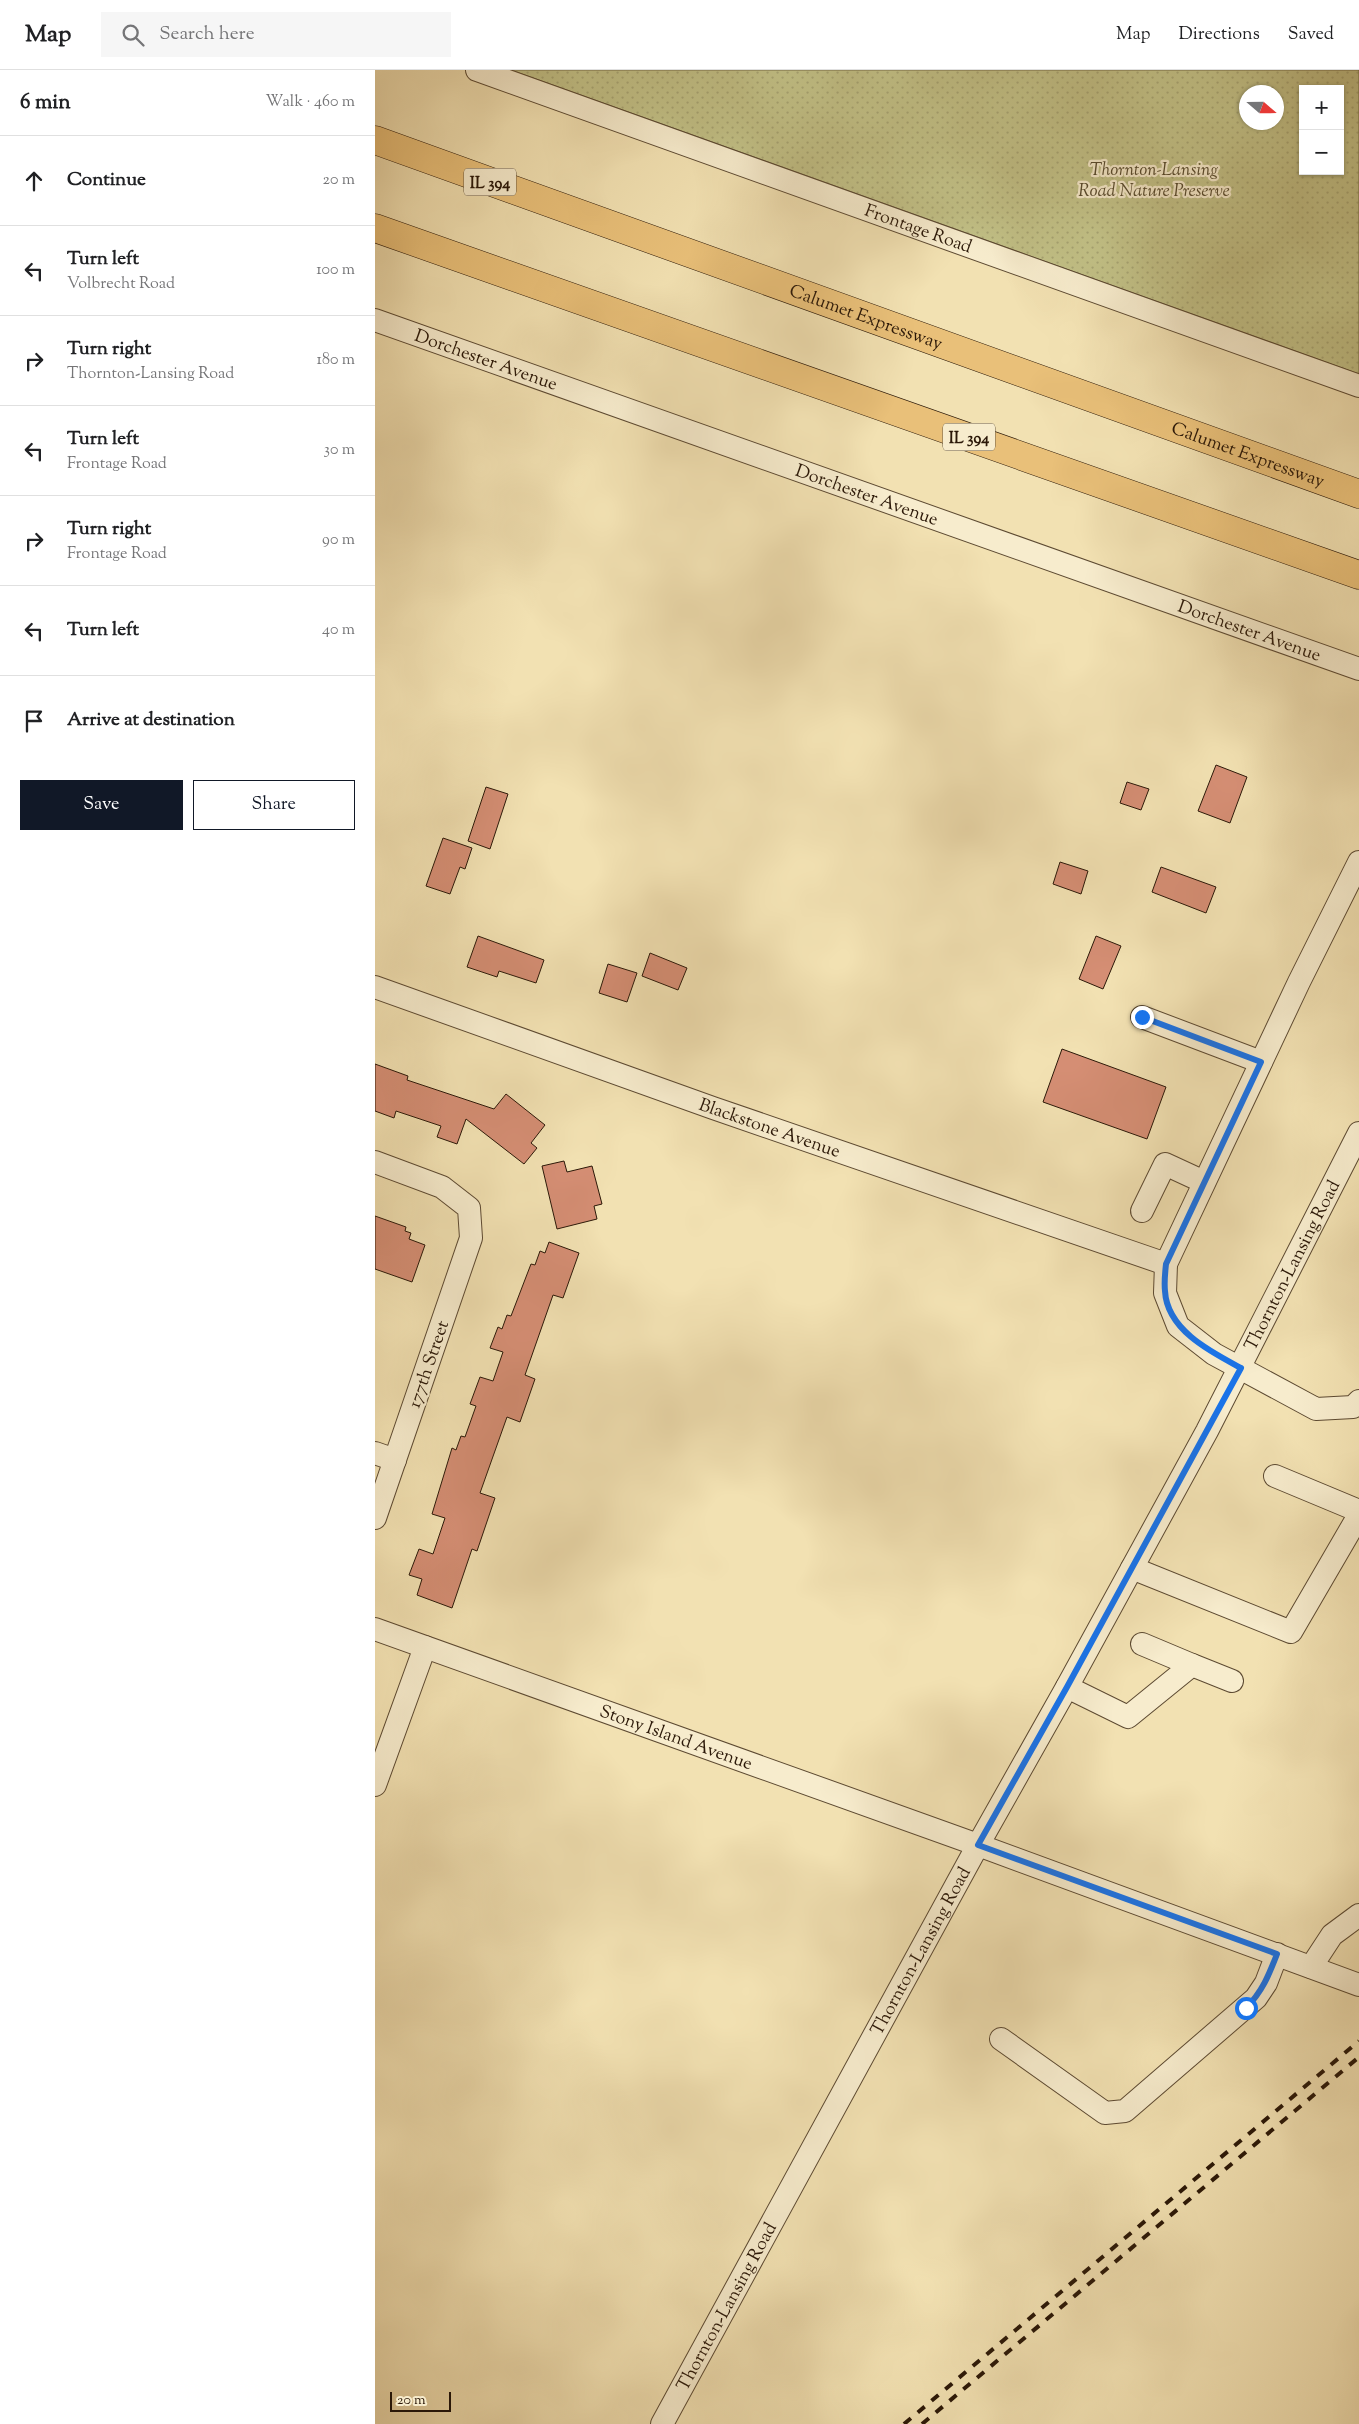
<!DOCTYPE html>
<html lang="en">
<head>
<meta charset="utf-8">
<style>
	body { margin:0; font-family:"Sorts Mill Goudy",serif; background:#f6f6f6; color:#202124 }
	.controls { position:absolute; right:15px; top:15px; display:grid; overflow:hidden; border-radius:0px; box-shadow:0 1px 4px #0004 }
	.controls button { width:45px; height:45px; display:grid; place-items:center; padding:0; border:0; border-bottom:1px solid #e0e0e0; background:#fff; color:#202124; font:25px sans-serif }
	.compass { position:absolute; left:864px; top:15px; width:45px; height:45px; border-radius:50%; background:#fff; box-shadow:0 1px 4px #0004; rotate:110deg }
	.scale { position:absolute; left:15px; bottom:12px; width:61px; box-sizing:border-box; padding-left:5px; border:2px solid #2b1808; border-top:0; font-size:14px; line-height:18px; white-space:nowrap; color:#2b1808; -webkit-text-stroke:4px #f7eccd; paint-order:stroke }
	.stop { position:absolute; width:15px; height:15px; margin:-11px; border:4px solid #1a73e8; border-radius:50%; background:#fff }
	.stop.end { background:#1a73e8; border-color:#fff; box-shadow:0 1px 5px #0008 }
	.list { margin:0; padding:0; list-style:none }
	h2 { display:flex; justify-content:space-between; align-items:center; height:65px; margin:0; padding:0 20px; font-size:21px }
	h2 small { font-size:16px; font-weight:400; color:#757577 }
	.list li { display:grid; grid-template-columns:32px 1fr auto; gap:15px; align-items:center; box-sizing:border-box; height:90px; padding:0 20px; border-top:1px solid #e0e0e0 }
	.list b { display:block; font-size:19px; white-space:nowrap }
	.list p { margin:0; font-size:16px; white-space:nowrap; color:#757577 }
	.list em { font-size:16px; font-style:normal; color:#757577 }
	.actions { display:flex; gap:10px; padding:15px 20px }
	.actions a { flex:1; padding:11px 0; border:1px solid #111827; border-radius:0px; text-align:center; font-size:18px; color:#111827 }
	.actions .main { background:#111827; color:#fff }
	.icon { flex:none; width:28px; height:28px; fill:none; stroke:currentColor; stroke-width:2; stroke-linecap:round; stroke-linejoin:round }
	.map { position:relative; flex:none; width:984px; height:2354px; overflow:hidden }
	header { display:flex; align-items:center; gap:30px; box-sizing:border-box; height:70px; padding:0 25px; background:#fff; border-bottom:1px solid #e0e0e0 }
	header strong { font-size:24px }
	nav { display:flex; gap:28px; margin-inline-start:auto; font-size:18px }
	.search { width:350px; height:45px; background:#f6f6f6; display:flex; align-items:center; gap:12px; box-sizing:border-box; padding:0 18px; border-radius:0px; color:#757577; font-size:19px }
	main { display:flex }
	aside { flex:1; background:#fff }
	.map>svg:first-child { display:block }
	.park { fill:url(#park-dots); stroke:#766c48; fill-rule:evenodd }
	.building { fill:#d58e74; stroke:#2b1808 }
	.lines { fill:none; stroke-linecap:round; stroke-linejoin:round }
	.minor-casing { stroke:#5d4a32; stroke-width:24 }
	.highway-casing { stroke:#2b1808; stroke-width:29 }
	.minor { stroke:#f7eccd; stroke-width:22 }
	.highway { stroke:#e9c079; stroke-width:28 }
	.rail { stroke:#2b1808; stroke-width:4; stroke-dasharray:9 9; stroke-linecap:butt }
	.route { stroke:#1a73e8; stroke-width:6 }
	.labels { text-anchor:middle; stroke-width:4.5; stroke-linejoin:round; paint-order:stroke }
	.shield { fill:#f7eccd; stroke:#685843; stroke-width:1 }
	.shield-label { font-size:16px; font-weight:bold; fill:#2b1808 }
	.park-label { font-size:18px; font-style:italic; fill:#584b2e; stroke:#f7eccd }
	.street-label { font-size:18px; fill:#2b1808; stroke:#f7eccd }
</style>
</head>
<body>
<header>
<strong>Map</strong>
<div class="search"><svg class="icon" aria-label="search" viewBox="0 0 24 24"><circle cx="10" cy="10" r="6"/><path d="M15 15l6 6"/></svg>Search here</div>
<nav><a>Map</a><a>Directions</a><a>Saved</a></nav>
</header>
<main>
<aside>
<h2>6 min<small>Walk · 460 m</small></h2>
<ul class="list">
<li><svg class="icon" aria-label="ahead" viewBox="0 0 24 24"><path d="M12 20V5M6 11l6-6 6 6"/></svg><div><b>Continue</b></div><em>20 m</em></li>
<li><svg class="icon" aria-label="left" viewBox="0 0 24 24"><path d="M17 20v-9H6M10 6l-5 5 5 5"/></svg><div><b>Turn left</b><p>Volbrecht Road</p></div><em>100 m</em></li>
<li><svg class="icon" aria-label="right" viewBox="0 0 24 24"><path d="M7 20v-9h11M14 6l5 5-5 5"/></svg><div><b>Turn right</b><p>Thornton-Lansing Road</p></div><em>180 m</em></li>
<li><svg class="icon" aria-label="left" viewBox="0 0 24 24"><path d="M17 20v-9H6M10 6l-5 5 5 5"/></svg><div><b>Turn left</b><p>Frontage Road</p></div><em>30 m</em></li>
<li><svg class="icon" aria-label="right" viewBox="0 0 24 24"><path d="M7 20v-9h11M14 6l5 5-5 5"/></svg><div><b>Turn right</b><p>Frontage Road</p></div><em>90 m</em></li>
<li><svg class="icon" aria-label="left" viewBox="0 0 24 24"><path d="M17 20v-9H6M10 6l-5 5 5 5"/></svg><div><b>Turn left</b></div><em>40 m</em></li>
<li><svg class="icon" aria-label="arrive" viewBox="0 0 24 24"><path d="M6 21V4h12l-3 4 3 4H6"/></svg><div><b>Arrive at destination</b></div></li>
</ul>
<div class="actions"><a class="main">Save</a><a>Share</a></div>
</aside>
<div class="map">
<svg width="984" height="2354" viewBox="0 0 984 2354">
	<defs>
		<pattern id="park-dots" width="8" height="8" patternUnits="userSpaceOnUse" patternTransform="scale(1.25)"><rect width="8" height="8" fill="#c2c187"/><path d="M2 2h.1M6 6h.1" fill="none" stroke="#a7a573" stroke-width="1.8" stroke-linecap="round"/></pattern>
	</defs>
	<rect width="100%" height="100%" fill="#f2e1b2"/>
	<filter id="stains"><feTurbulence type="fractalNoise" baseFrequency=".004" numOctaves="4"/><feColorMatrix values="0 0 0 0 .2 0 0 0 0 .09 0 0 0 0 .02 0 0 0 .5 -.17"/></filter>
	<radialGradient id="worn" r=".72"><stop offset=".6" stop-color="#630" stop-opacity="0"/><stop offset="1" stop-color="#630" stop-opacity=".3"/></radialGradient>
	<path class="park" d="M 136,0 L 984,0 L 984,304 ZM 928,19 L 965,19 L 965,101 L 928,101 ZM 872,22 L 902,22 L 902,52 L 872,52 Z"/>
	<g class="building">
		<polygon points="841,695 872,707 855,753 823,741"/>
		<polygon points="752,712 774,719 766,740 745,733"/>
		<polygon points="111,717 133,724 115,779 93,771"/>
		<polygon points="68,768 97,778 90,799 85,797 75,824 51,816"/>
		<polygon points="685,792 713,801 706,824 678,814"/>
		<polygon points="786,797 841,817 831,843 777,822"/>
		<polygon points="103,866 169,890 161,913 124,901 122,907 92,897"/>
		<polygon points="721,866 746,876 728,919 704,909"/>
		<polygon points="275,883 312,898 303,920 267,906"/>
		<polygon points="233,894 262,903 252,932 224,923"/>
		<polygon points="687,979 791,1017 772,1069 668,1032"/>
		<polygon points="0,994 33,1006 32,1010 119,1039 131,1024 170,1055 156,1073 162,1078 149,1094 91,1049 82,1074 62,1067 66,1056 21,1041 19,1048 0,1041"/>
		<polygon points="189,1091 192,1102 217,1096 227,1134 219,1136 222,1149 182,1159 167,1096"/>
		<polygon points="0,1146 31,1157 30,1161 36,1163 34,1169 50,1175 37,1212 0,1199"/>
		<polygon points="174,1172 204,1183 188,1228 178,1225 150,1305 160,1309 145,1352 132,1347 105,1423 120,1428 102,1481 97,1479 77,1538 42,1525 47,1509 34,1505 44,1479 58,1484 70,1448 57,1444 77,1378 81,1380 86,1366 90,1367 101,1336 95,1334 105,1307 118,1311 128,1282 115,1278 123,1257 127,1259 132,1245 136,1246 156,1194 160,1195 165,1181 170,1183"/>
	</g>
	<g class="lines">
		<g class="minor-casing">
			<g id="minor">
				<path id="s1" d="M 102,0 L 984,316"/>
				<path id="s2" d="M 0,250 L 984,599"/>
				<polyline points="984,792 924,912 791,1194 790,1223 803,1256 839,1284 941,1339 978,1337 984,1331"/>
				<path id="s3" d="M 0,917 L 338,1038 L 791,1194"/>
				<polyline points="767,947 886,992"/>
				<polyline points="0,1092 67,1117 94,1138 96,1168 0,1448"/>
				<polyline points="767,1141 790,1094 829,1112"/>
				<polyline points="0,1383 20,1390"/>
				<polyline points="900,1406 984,1441"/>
				<polyline points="757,1498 916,1562 984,1445"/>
				<path id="s4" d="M 0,1559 L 603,1775 L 984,1915"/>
				<polyline points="767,1574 817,1595"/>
				<polyline points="692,1617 753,1647 817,1595 857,1611"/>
				<polyline points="0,1715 50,1577"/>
				<polyline points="936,1897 957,1865 984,1845"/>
				<polyline points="626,1969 730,2043 750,2041 881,1928 891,1913 902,1884"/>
				<path id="s5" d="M 287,2354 L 603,1775 L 692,1617 L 832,1361 L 984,1063"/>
			</g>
		</g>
		<g class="highway-casing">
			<g id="highway">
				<path id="s6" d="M 0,70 L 984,424"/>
				<polyline points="0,158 984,505"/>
			</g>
		</g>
		<use href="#minor" class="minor"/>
		<use href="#highway" class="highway"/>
		<g class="rail">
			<polyline points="529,2354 984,1971"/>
			<polyline points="547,2354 984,1987"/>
		</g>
	</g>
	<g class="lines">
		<path class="route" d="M 767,947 L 886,992 L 791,1194 C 790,1203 789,1212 790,1221 C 792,1260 836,1282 866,1298 L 692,1617 L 603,1775 L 902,1884 C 894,1905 887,1922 871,1938"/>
	</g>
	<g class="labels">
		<g class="shield">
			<rect x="89" y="98.5" width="52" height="27" rx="4"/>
			<rect x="568" y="353.5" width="52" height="27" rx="4"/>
		</g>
		<g class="shield-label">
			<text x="115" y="118">IL 394</text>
			<text x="594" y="373">IL 394</text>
		</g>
		<g class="park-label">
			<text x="779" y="105">Thornton-Lansing<tspan x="779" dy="21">Road Nature Preserve</tspan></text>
		</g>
		<g class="street-label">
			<text dy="6" stroke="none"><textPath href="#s1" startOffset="469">Frontage Road</textPath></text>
			<text dy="6" stroke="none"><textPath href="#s6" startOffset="522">Calumet Expressway</textPath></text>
			<text dy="6" stroke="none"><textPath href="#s2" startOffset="118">Dorchester Avenue</textPath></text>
			<text dy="6" stroke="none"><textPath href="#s6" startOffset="928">Calumet Expressway</textPath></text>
			<text dy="6" stroke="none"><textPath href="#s2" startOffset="522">Dorchester Avenue</textPath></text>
			<text dy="6" stroke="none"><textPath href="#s2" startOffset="928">Dorchester Avenue</textPath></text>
			<text dy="6" stroke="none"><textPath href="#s3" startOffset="419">Blackstone Avenue</textPath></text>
			<text dy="6" stroke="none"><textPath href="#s5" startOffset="1319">Thornton-Lansing Road</textPath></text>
			<text transform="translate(53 1294) rotate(-71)" y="6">177th Street</text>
			<text dy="6" stroke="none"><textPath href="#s4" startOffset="320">Stony Island Avenue</textPath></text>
			<text dy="6" stroke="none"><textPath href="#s5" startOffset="539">Thornton-Lansing Road</textPath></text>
			<text dy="6" stroke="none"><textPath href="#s5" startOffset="134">Thornton-Lansing Road</textPath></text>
		</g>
	</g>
	<rect width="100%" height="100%" filter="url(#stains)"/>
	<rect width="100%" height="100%" fill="url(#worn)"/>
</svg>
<div class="controls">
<button>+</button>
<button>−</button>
</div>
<svg class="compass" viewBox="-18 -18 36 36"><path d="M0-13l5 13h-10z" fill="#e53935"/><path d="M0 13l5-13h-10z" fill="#757577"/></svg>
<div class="scale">20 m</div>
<div class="stop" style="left:871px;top:1938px"></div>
<div class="stop end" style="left:767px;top:947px"></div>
</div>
</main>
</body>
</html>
